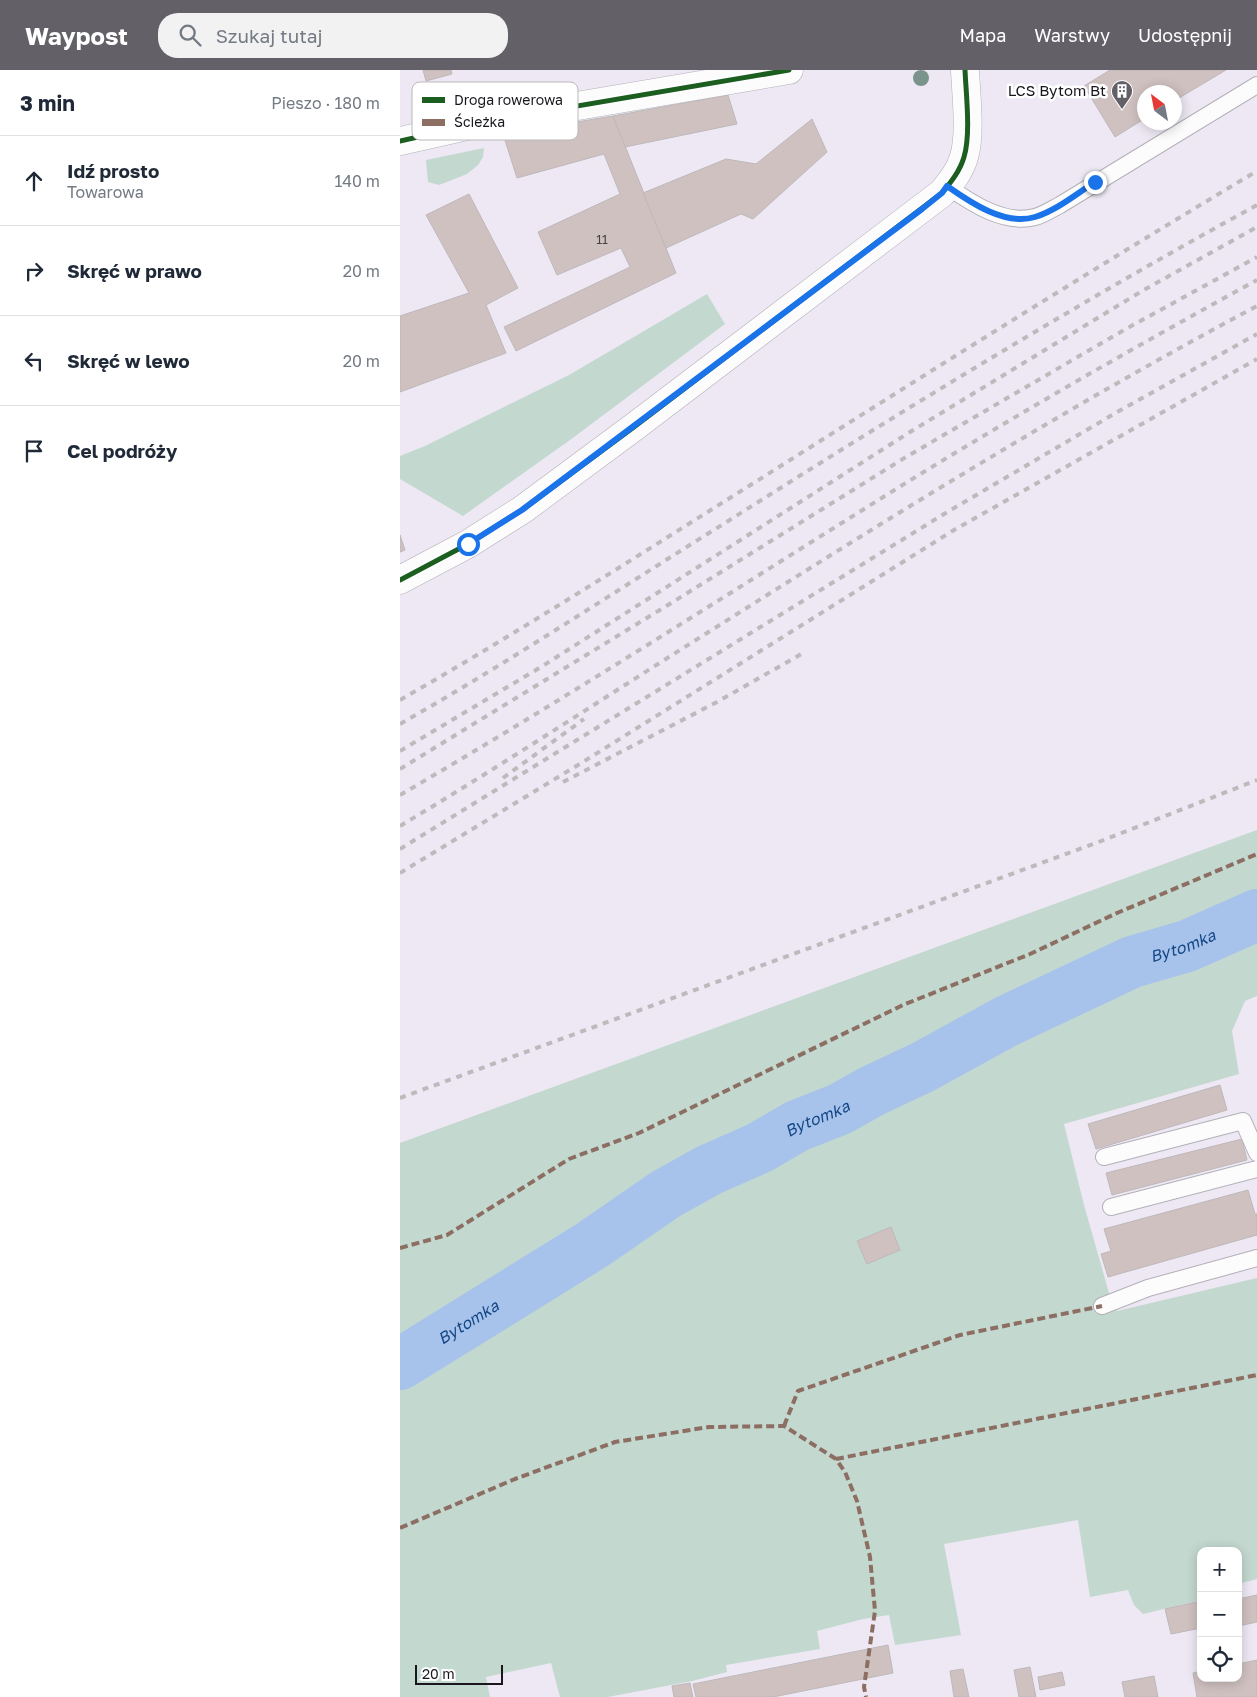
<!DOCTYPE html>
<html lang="pl">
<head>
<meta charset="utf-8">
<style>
	body { margin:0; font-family:"Golos Text",sans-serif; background:#f2f2f3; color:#1f2937 }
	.controls { position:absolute; right:15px; bottom:15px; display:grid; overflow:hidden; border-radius:10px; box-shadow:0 2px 12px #0003 }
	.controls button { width:45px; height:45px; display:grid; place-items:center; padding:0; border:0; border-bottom:1px solid #e0e1e3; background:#fff; color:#1f2937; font:25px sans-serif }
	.compass { position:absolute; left:737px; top:15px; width:45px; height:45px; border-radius:50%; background:#fff; box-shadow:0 2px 12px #0003; rotate:328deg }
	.scale { position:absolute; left:15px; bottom:12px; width:88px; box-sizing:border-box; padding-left:5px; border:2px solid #19161d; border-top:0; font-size:14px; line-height:18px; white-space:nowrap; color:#19161d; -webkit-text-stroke:4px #fff; paint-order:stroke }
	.stop { position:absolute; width:15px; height:15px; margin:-11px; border:4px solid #1a73e8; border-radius:50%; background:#fff }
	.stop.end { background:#1a73e8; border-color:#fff; box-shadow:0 1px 5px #0008 }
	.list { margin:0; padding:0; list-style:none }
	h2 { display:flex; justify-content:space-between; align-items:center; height:65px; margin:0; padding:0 20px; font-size:21px }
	h2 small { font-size:16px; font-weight:400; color:#747a83 }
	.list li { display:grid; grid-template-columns:32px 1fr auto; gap:15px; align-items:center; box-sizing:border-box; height:90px; padding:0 20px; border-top:1px solid #e0e1e3 }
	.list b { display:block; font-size:19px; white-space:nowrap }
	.list p { margin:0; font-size:16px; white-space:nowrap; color:#747a83 }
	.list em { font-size:16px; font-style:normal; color:#747a83 }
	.icon { flex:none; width:28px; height:28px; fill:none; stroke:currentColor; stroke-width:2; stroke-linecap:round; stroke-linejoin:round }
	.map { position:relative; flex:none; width:857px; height:1627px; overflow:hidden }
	header { display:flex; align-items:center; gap:30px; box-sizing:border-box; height:70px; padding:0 25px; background:#636068; color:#fff }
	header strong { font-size:24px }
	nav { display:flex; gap:28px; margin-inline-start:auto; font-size:18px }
	.search { width:350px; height:45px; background:#f2f2f3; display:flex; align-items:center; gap:12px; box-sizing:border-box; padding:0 18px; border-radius:20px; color:#747a83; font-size:19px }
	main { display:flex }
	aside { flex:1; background:#fff }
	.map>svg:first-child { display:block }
	.green { fill:#c3d8cf }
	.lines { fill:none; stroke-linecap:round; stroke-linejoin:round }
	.river { stroke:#a8c3eb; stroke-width:52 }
	.building { fill:#cfc1c0; stroke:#beb8bb }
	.lane-casing { stroke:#b3b0b8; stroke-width:18 }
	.street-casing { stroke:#b3b0b8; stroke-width:29 }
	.lane { stroke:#fcfcfd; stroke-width:16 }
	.street { stroke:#fcfcfd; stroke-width:28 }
	.rail { stroke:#bcbabd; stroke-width:4; stroke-dasharray:6 6; stroke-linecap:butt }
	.quiet { stroke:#8d6e63; stroke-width:4; stroke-dasharray:8 4; stroke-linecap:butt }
	.cycleway-casing { stroke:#fff; stroke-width:8 }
	.cycleway { stroke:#1b5e20; stroke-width:5 }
	.tree { fill:#7b948b }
	.route { stroke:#1a73e8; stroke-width:6 }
	.labels { text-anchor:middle; stroke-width:5; stroke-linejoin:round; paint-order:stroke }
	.number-label { font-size:12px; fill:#464146 }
	.poi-label { font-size:15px; fill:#19161d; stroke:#fff; text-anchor:end }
	.water-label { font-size:16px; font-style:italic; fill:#134786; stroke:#fff }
	.key { fill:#fff; stroke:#bab9bb; stroke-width:1 }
	.key-label { font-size:14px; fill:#19161d }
</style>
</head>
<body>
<header>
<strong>Waypost</strong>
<div class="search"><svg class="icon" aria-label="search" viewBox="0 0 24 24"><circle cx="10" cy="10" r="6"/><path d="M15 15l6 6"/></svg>Szukaj tutaj</div>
<nav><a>Mapa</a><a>Warstwy</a><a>Udostępnij</a></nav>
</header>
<main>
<aside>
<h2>3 min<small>Pieszo · 180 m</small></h2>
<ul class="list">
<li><svg class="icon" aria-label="ahead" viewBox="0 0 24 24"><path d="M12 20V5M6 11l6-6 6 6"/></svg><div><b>Idź prosto</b><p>Towarowa</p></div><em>140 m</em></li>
<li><svg class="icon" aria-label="right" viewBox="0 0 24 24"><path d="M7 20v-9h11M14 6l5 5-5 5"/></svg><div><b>Skręć w prawo</b></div><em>20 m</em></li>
<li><svg class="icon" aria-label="left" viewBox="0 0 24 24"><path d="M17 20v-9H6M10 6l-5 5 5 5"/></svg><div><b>Skręć w lewo</b></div><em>20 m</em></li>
<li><svg class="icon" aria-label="arrive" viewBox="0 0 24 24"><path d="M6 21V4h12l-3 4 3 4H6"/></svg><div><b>Cel podróży</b></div></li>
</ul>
</aside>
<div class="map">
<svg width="857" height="1627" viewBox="0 0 857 1627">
	<rect width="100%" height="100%" fill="#ede8f3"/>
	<g class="green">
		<polygon points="84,78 83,87 78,95 67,104 39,115 28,112 26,90"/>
		<polygon points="307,224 325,254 170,370 63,446 0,409 0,386 25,376 169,305"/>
		<polygon points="857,760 857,926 845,931 832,961 839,1004 664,1054 684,1135 709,1223 717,1241 857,1208 857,1509 838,1514 838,1481 801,1481 801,1530 743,1544 734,1535 728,1520 690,1527 678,1450 544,1474 561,1565 495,1575 489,1545 463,1549 417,1561 420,1579 326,1595 327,1602 292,1611 208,1627 160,1627 151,1593 86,1607 90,1627 0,1627 0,1073"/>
	</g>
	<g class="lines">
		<path class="river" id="s1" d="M 0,1294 L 192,1175 L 266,1124 L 309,1100 L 359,1078 L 397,1056 L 440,1039 L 472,1021 L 523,997 L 607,951 L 732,892 L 787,876 L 857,845"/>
	</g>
	<g class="building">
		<polygon points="23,0 51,0 52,4 26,11"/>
		<polygon points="710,0 826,0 774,31 774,22 744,22 744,49 715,67 684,16"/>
		<polygon points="328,25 337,54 225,77 213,46"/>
		<polygon points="213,46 276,203 116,281 104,257 230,197 221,178 157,205 138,162 220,124 204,84 117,108 103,64"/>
		<polygon points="412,49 427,82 353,149 341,144 266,178 243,123 326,89 356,94"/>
		<polygon points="69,124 118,218 86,235 106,283 0,322 0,246 69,223 26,145"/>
		<polygon points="0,465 5,480 0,482"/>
		<polygon points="820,1015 827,1040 696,1079 688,1054"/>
		<polygon points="842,1069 847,1090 712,1125 706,1103"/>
		<polygon points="848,1120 855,1144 857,1144 857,1165 708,1207 701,1184 711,1181 704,1159"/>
		<polygon points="491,1157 500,1180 467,1194 457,1171"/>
		<polygon points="857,1525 857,1552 838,1556 838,1529"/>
		<polygon points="801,1531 801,1558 771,1564 765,1539"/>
		<polygon points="488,1575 493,1603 373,1627 296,1627 293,1614"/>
		<polygon points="857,1590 857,1627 797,1627 793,1603 801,1601 801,1608 838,1608 838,1594"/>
		<polygon points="630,1597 636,1627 619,1627 614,1600"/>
		<polygon points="563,1599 569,1627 554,1627 550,1601"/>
		<polygon points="662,1602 665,1615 640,1620 638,1607"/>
		<polygon points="754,1606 758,1627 725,1627 722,1612"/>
		<polygon points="290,1613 293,1627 274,1627 272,1616"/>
	</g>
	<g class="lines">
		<g class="lane-casing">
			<g id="lane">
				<path d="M 547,116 C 571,133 604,155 635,147 C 643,145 652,139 660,135 L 857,15"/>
				<polyline points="704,1087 843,1051 857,1083"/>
				<polyline points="711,1137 857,1099"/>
				<polyline points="702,1236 748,1218 857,1188"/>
			</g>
		</g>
		<g class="street-casing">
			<g id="street">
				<polyline points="0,71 89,51 389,0"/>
				<path d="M 0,510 L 68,474 L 122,440 L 234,357 L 542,123 C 551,112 560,101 564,87 C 571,64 566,24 565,0"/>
			</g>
		</g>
		<use href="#lane" class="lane"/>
		<use href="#street" class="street"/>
		<g class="rail">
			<path d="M 0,630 C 119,562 234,488 349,416 C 518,309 686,203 857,101"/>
			<path d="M 0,654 C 111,591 217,520 325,453 C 500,342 676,234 857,135"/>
			<polyline points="0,681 141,597 510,362 742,221 857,157"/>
			<polyline points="0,699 268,535 506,387 724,260 857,187"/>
			<polyline points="103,708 184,649"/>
			<polyline points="163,712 317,632 405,582"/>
			<path d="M 0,725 C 172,625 340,516 509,411 C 623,341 740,274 857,210"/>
			<path d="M 0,756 C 104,694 205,627 307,563 C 487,449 669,336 857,236"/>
			<polyline points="0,779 544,444 719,341 857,264"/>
			<polyline points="0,803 178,695 554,460 857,289"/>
			<polyline points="0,1028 696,773 857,710"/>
		</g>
		<g class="quiet">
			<polyline points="0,1178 47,1165 169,1089 239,1063 503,935 630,884 717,843 857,784"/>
			<polyline points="384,1356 398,1321 560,1265 702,1236"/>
			<polyline points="436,1389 857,1305"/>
			<polyline points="0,1458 115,1409 215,1372 309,1357 384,1356 436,1389 445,1402 457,1431 470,1487 475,1541 464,1617 466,1627"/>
		</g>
		<g class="cycleway-casing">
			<g id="cycleway">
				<polyline points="0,71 89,51 389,0"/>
				<path d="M 0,510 L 68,474 L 122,440 L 234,357 L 542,123 C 551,112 560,101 564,87 C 571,64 566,24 565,0"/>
			</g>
		</g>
		<use href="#cycleway" class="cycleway"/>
	</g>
	<circle class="tree" cx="521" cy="8" r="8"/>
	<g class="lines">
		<path class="route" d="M 68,474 L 122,440 L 522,139 L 542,123 L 547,116 C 571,133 605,156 635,147 C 657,140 676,124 695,112"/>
	</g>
	<defs>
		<g id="building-pin" transform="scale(1.125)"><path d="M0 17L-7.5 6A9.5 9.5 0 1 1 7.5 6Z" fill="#636068" stroke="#fff"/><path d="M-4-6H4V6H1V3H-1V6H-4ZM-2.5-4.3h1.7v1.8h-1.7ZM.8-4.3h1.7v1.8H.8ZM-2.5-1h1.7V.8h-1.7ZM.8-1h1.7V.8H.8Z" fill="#fff"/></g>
	</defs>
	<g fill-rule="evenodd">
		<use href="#building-pin" x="722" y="21"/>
	</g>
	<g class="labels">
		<g class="number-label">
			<text x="202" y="174">11</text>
		</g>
		<g class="poi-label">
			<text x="706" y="26">LCS Bytom Bt</text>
		</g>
		<g class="water-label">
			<text dy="6" stroke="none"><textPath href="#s1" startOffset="890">Bytomka</textPath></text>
			<text dy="6" stroke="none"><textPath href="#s1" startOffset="485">Bytomka</textPath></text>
			<text dy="6" stroke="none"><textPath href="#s1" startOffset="80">Bytomka</textPath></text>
		</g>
	</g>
	<rect x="12" y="12" width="166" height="58" rx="8" class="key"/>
	<rect x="22" y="27" width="23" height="6" fill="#1b5e20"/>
	<rect x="22" y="49" width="23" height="7" fill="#8d6e63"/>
	<g class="key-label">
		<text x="54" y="35">Droga rowerowa</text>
		<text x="54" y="57">Ścieżka</text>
	</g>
</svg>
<div class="controls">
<button>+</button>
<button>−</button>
<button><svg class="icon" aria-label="locate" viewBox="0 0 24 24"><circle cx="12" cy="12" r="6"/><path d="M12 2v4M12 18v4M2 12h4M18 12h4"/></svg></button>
</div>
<svg class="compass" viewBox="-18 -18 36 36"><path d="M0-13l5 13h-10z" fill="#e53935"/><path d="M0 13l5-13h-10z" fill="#747a83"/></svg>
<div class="scale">20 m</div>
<div class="stop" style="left:68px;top:474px"></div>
<div class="stop end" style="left:695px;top:112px"></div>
</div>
</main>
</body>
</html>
